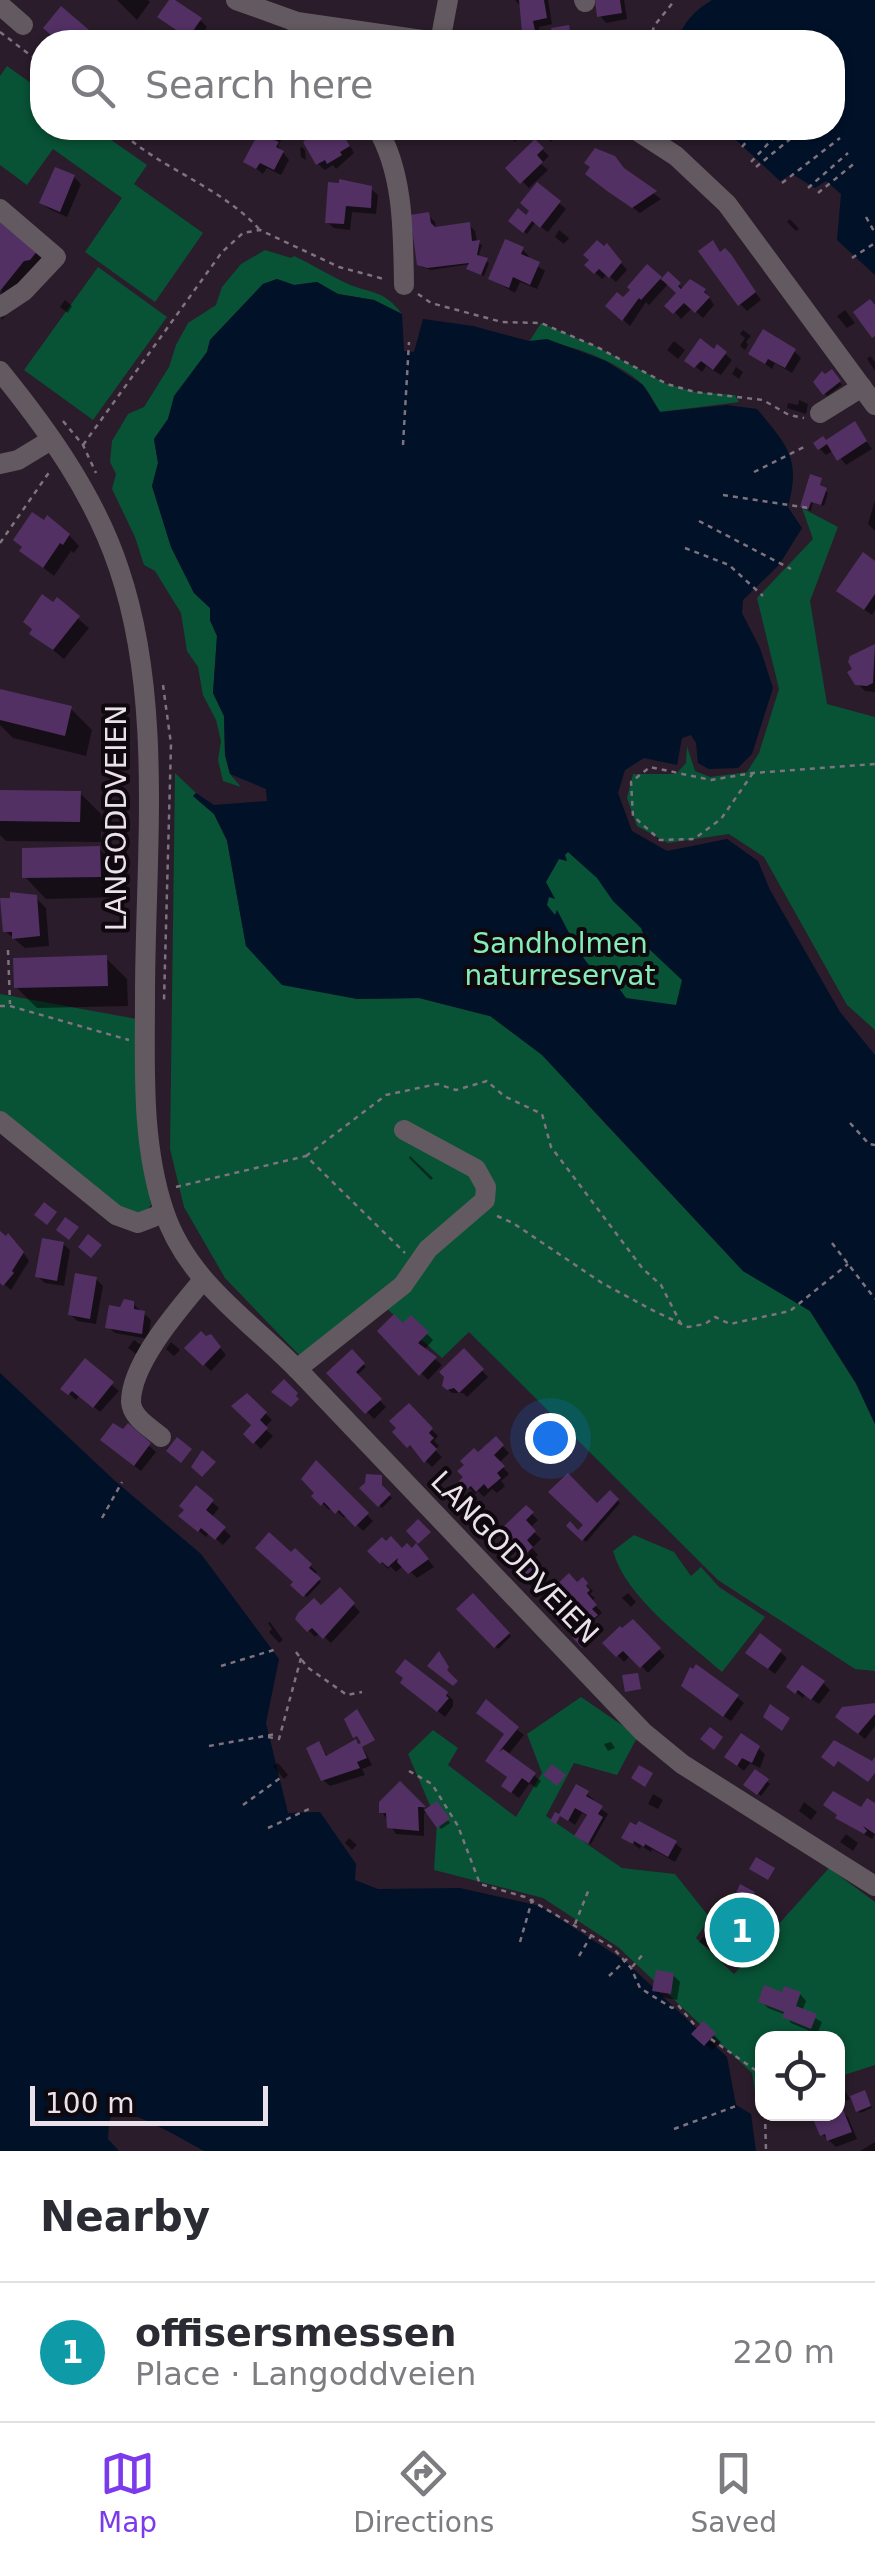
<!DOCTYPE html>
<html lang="en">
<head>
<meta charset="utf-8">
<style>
	body { margin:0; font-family:"DejaVu Sans",sans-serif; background:#f7f7f7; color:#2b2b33 }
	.controls { position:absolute; right:30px; bottom:30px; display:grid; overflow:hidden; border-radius:20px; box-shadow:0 2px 8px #0004 }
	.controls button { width:90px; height:90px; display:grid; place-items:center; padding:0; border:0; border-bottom:2px solid #e1e1e2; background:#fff; color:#2b2b33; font:50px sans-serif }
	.scale { position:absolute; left:30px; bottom:25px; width:238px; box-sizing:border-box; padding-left:10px; border:5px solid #ebe1eb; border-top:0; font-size:28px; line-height:35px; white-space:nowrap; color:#ebe1eb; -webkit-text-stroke:8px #0f090f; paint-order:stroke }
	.you { position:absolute; left:550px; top:1438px; width:35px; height:35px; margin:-25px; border:8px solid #fff; border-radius:50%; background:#1a73e8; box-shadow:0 0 0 15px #1a73e833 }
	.badge { display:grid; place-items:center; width:65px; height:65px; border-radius:50%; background:#7c3aed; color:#fff; font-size:32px; font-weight:700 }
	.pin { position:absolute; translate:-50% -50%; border:5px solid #fff; box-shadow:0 2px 10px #0006 }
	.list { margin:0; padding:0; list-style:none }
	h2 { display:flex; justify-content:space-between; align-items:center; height:130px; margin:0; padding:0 40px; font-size:42px }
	h2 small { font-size:32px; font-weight:400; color:#7c7c81 }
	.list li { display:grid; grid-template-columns:65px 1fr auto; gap:30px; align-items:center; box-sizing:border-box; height:140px; padding:0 40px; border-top:2px solid #e1e1e2 }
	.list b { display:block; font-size:38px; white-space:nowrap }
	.list p { margin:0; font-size:32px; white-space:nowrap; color:#7c7c81 }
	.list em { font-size:32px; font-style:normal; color:#7c7c81 }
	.icon { flex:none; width:55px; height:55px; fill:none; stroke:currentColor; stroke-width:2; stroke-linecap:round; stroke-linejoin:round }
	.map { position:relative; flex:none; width:875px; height:2151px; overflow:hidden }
	.search { position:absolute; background:#fff; box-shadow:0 2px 8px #0004; left:30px; right:30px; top:30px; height:110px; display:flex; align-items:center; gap:25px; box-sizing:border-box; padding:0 35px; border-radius:40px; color:#7c7c81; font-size:38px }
	.sheet { height:270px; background:#fff }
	nav { display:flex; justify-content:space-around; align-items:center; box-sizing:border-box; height:140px; border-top:2px solid #e1e1e2; background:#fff; font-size:28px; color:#7c7c81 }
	nav a { display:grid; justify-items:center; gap:5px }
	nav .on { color:#7c3aed }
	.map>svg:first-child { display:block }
	.green { fill:#085235 }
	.water { fill:#001128; fill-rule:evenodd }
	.shadow { fill:#0007 }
	.building { fill:#523064 }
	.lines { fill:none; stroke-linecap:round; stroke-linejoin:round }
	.path { stroke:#7f737f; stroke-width:2.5; stroke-dasharray:5 5; stroke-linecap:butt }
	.minor { stroke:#625a60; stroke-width:20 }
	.labels { text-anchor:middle; stroke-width:8; stroke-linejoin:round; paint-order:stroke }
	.street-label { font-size:28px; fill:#ebe1eb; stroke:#0f090f }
	.park-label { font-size:28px; fill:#84edb8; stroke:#0f090f }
</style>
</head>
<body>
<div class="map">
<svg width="875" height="2151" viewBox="0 0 875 2151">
	<rect width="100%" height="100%" fill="#2a1c2a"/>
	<g class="green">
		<polygon points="7,66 42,91 42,128 94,128 147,165 134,184 203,233 155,302 85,252 122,198 53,149 27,185 0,165 0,76"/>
		<path d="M 265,250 L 291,258 L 294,256 C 312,264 328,275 346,283 C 370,294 384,289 402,314 L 374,300 L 338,294 L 317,282 L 294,285 L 277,279 L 263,284 L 210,340 L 207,352 L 175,396 L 168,419 L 154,439 L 158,463 L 152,486 L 171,547 L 194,593 L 210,608 L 210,620 L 217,636 L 213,693 L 224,716 L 225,755 L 230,774 L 241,787 L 223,781 L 218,760 L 221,741 L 216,720 L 203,695 L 198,667 L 187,651 L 181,613 L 155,571 L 144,565 L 135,537 L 112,489 L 116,474 L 110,462 L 112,441 L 128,414 L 144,407 L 169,367 L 176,345 L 188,323 L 216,305 L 222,287 L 241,264 Z"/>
		<polygon points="98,267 167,317 93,420 24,370"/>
		<path d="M 541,323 L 595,346 L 667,384 L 695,392 L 735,395 L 739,402 L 660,412 C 655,404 649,391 642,384 C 619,362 560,338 529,342 Z"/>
		<polygon points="802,508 838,527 810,601 827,704 875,717 875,1030 847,1005 764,857 729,834 668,843 637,826 627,798 633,774 676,774 686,763 687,746 695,771 710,777 747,772 759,753 779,689 757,598 813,539"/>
		<polygon points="501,761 774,1062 587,1104 743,1271 810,1311 856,1384 875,1424 875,1671 855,1669 718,1580 469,1332 442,1358 386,1308 301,1357 225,1278 184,1207 170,1149 175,773 196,793 193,796 214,814 227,841 246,946 357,999 419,998 489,1016"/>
		<polygon points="0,994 137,1019 140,1132 151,1205 142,1218 116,1215 0,1121"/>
		<path d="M 634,1535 L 674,1552 L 691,1576 L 701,1567 L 719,1587 L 765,1617 L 722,1672 C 686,1640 626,1598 613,1551 Z"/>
		<polygon points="581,1697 638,1736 617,1775 574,1763 546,1816 622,1868 675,1874 710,1918 696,1938 734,1974 829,1868 875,1902 875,2065 838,2077 838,2039 762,2039 762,2103 757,2104 752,2073 618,1947 543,1898 434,1870 437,1822 408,1754 433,1730 458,1748 448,1765 516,1817 542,1773 527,1734"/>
	</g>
	<g class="water">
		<path d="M 712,0 L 875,0 L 875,275 L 837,240 L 841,194 L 826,181 L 815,188 L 792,174 L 780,181 L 723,128 L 832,128 L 832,42 L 678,42 C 682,23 695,10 712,0 Z"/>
		<path d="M 277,279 L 294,285 L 317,282 L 338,294 L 374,300 L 402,314 L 404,351 L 414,352 L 423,319 L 473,326 L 529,341 L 547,339 L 606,361 L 643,385 L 660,412 L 727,405 L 757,409 C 788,447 801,458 788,507 L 802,528 L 779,565 L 743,600 L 742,613 L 760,648 L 773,688 L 752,754 L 738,768 L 709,769 L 698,763 L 696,743 L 691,735 L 682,738 L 677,765 L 644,758 L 625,770 L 618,793 L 632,831 L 667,851 L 727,839 L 758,861 L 770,890 L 840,1012 L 875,1055 L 875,1424 L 856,1383 L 810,1311 L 743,1271 L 542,1055 L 490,1016 L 419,998 L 357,999 L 282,985 L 246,946 L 227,840 L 214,814 L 193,796 L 196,793 L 214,805 L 267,801 L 266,789 L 230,774 L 225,755 L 224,716 L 213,693 L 217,636 L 210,620 L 210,608 L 194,593 L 171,547 L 152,486 L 158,463 L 154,439 L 168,419 L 174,396 L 207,352 L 210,340 L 263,284 ZM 568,852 L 597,878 L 613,901 L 641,928 L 649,949 L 682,980 L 676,1005 L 626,998 L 609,974 L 598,965 L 593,969 C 581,959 566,926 557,910 L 555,915 L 547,905 L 549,897 L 555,899 L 546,882 L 559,859 L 567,861 L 565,855 Z"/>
		<path d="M 0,1373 L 114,1480 L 201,1554 L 279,1659 L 266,1723 L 288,1813 L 320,1812 L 356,1864 L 355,1880 L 378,1889 L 460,1888 L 540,1906 L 625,1961 L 727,2057 L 736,2105 L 751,2114 L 756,2151 L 204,2151 C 176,2136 150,2119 119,2111 L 118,2102 L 109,2103 L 114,2110 L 109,2122 L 108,2139 L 119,2151 L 0,2151 Z"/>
	</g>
	<g class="shadow">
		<polygon points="117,0 148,0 150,2 137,20"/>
		<polygon points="515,0 548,0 552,24 539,27 540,36 531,38 524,31 522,8"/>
		<polygon points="599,0 624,0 627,19 606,23 600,16"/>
		<polygon points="200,20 207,27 196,42 167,23"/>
		<polygon points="200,128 226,128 219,139"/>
		<polygon points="228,128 245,128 240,135"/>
		<polygon points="264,128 272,128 283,137 278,146 289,160 281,175 267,168 263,174 246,161"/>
		<polygon points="331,128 338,128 342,132 354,153 336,169 333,165 325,170 318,164 315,134"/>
		<polygon points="507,128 531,128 535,131 525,141 521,136 515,142 504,131"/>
		<polygon points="543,128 550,128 557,135 551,142 540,130"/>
		<polygon points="535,142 549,156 541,164 548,170 529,188 509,168"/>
		<polygon points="302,147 305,150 306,160 301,157 300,148"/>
		<polygon points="593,168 630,176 661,199 640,213 595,180"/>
		<polygon points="74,177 81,184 67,217 49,209 42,203"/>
		<polygon points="353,182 371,189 378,195 376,214 352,212 350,230 334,228 327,222"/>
		<polygon points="559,203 566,209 548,232 535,223 527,234 511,221 526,219 532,211"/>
		<polygon points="428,215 435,222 436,229 469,225 475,231 477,243 482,245 478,258 489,263 484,276 472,271 471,264 431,270 422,267"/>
		<polygon points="790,219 799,229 796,231 787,222"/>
		<polygon points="0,222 51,266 38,274 2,320"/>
		<polygon points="559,230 569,238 564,244 555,237"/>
		<polygon points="523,250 529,256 528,260 545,271 537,289 520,282 515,293 491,279"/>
		<polygon points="613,253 627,270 616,282 607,274 602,279 587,265"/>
		<polygon points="721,254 731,258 761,300 747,311 740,304"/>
		<polygon points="648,268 662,281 669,275 683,289 690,282 705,291 714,305 703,318 692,308 681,319 667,303 679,293 669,283 649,305 646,302 630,326 608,306 624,301"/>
		<polygon points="65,300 72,306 68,313 60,307"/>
		<polygon points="845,310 855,323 847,328 837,316"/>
		<polygon points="743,330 751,336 746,342 748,345 745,350 740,346 745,338 740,334"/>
		<polygon points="674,341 685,350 678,359 667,350"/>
		<polygon points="718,348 732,360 721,375 706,366 702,372 688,360 715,352"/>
		<polygon points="794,351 801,358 792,373 775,363 772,369 751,354"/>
		<polygon points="870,356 875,362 875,371 867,359"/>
		<polygon points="736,367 743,372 739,379 732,374"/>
		<polygon points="832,372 842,385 827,396 817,382"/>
		<polygon points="799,400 808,404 806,414 787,408 788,403 798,405"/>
		<polygon points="854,424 872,449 846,465 834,450 826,455 820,449"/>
		<polygon points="820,481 821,488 828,493 824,506 813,502 811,511 806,509"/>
		<polygon points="875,500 875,531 868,524"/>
		<polygon points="69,535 79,546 74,553 71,551 54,576 22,551"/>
		<polygon points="875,564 875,610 872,615 846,597"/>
		<polygon points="57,601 89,628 64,659 32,633"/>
		<polygon points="875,646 875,692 865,691 857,683 852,657"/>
		<polygon points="0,691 71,709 92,730 86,756 13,738 0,725"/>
		<polygon points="0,792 80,793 101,814 101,842 6,841 0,835"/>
		<polygon points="99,848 120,870 121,897 46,899 25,877"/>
		<polygon points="36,898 46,908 49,946 25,948 5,931"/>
		<polygon points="106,958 127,979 128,1006 37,1008 16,987"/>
		<polygon points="410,1156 433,1178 431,1180 409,1158"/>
		<polygon points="0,1234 18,1245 29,1261 11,1290 0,1281"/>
		<polygon points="63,1244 70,1250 64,1286 45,1283 38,1277"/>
		<polygon points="96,1279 103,1286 96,1324 77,1321 70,1314"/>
		<polygon points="132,1303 151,1320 148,1339 115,1333 108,1327 122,1310"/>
		<polygon points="411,1318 433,1340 424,1350 442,1365 428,1380 380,1331 403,1327"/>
		<polygon points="134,1340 149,1351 143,1359 128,1348"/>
		<polygon points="171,1342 180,1350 174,1356 166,1349"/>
		<polygon points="217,1344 226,1355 211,1371 187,1348"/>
		<polygon points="464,1352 488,1377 467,1397 463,1393 452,1393 446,1387"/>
		<polygon points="352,1353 366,1367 356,1376 386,1407 374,1419 329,1373"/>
		<polygon points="85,1362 119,1391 100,1412 80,1395 76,1400 64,1389"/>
		<polygon points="247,1396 272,1420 264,1428 273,1436 261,1449 246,1434 254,1425"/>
		<polygon points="409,1407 438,1436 434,1441 439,1446 435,1450 442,1457 432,1467 396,1432"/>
		<polygon points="128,1427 156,1452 141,1471 110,1447"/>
		<polygon points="496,1439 509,1453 499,1463 509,1474 501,1481 505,1486 497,1493 492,1489 484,1497 478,1491 475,1494 462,1481 478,1456"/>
		<polygon points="317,1464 373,1521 363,1531 347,1515 344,1518 332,1507 329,1510 315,1496"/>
		<polygon points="381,1477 383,1490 392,1498 382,1508 363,1488"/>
		<polygon points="611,1494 620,1503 586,1542 569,1526 578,1533"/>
		<polygon points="212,1502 219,1508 211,1518 231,1536 223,1545 209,1533 206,1537 188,1522"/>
		<polygon points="526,1508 538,1520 530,1528 541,1539 532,1548 538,1555 534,1559 524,1548 521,1551 514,1545"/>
		<polygon points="481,1509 494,1523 483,1533 470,1519"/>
		<polygon points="371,1551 423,1553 434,1567 417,1578 404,1565 396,1572 390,1566 388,1569"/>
		<polygon points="295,1552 317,1572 313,1575 321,1582 307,1597 294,1585 291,1556"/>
		<polygon points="526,1563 543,1580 534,1589 517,1572"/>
		<polygon points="582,1581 593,1591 590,1594 595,1598 592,1601 602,1613 586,1627 571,1612 571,1601 557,1587 577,1585"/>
		<polygon points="340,1591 360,1612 331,1643 320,1633 315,1637 298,1619 321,1608"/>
		<polygon points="628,1593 636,1602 631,1607 622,1598"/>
		<polygon points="473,1596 511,1636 498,1649 460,1609"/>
		<polygon points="270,1622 283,1640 279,1643 269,1632 272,1629 268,1623"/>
		<polygon points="633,1622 665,1656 648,1673 631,1655 624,1662 606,1643"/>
		<polygon points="780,1652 787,1658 775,1674 755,1659"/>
		<polygon points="823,1683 830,1690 819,1704 805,1695 803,1698 790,1687"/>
		<polygon points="410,1689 447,1694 453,1700 453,1706 445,1717"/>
		<polygon points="690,1693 737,1697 744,1703 731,1721"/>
		<polygon points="875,1705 875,1726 865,1739 845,1723"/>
		<polygon points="504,1719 524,1735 508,1755 541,1781 536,1788 530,1783 519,1798 511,1792 509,1778 488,1761 507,1735"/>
		<polygon points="356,1742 366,1753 372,1765 362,1769 365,1775 330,1786 323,1780 319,1744 329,1758"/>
		<polygon points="611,1742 615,1748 608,1751 604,1744"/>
		<polygon points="758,1748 765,1754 760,1768 750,1763 744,1771 727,1757"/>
		<polygon points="278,1763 288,1775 284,1779 273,1766"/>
		<polygon points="755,1772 770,1784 761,1796 746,1784"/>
		<polygon points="400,1784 426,1811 439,1806 450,1823 441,1829 429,1813 424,1813 424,1836 396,1834 382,1812"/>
		<polygon points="587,1794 594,1800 592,1803 608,1814 591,1844 579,1838 589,1817 582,1813 575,1825 561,1815"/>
		<polygon points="653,1794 663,1800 658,1809 648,1804"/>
		<polygon points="804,1802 817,1812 811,1820 799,1811"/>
		<polygon points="875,1806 875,1834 872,1839 838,1818"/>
		<polygon points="846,1834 858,1843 853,1851 840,1842"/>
		<polygon points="624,1837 675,1843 682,1849 675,1862 652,1849 651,1852 641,1846 640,1849"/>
		<polygon points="349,1838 357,1845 352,1850 345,1843"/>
		<polygon points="753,1894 756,1896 745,1915 775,1935 768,1947 751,1938 744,1951 718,1934"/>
		<polygon points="704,1936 719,1947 716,1953 699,1942"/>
		<polygon points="673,1975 680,1982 677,2000 662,1997 655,1991"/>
		<polygon points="800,1994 806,2001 802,2011 822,2022 817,2034 791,2023 786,2015 768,2008 761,2001"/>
		<polygon points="704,2025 721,2042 712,2050 695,2034"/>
		<polygon points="840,2083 850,2099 865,2093 872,2108 860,2113 853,2098 838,2104"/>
		<polygon points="841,2110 848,2117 857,2139 836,2147 822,2134 814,2114 838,2114"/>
		<polygon points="875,2142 875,2151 860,2151"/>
	</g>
	<g class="building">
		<polygon points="169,0 175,0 202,18 188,38 157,17"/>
		<polygon points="519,0 544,0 547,18 533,21 535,30 522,32"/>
		<polygon points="595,0 620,0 622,13 597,17"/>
		<polygon points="61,6 103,42 59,42 43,28"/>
		<polygon points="569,25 572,42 554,42 551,28"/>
		<polygon points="261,128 279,128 272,139 279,142 276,147 284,151 274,170 260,163 256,169 243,162"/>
		<polygon points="321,128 323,130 339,128 350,146 340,152 342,155 327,164 325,160 316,165 303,142"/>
		<polygon points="535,139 544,148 537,155 543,162 520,184 505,168"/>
		<polygon points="595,148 615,156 624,168 657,191 632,208 607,191 585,174 590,167 584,163"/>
		<polygon points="55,167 75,175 60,212 39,203"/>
		<polygon points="339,179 372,186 371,208 346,206 344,224 325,223 328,182 339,183"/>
		<polygon points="537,182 561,201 540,228 532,221 523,233 508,221 518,208 526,215 529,211 520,203"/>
		<polygon points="429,212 431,223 435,227 470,222 472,241 480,240 477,255 488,258 481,275 466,269 469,263 427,268 417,265 410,215"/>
		<polygon points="0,218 38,250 30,260 24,261 0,291"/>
		<polygon points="505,239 524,247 521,254 540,262 530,285 513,277 509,288 488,279"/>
		<polygon points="597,240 604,246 607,243 622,262 609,278 599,269 594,274 584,265 589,260 583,255"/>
		<polygon points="713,240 720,252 725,248 731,254 756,292 738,306 698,251"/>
		<polygon points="647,264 662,277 641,300 639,298 622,321 605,306 617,292 623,297 630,290 627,287"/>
		<polygon points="668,271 681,283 678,286 681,289 690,279 706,289 704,292 710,297 695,313 684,303 673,314 664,306 676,293 661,279"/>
		<polygon points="870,299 875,305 875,336 872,338 853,312"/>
		<polygon points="763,329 796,349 785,368 768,359 765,364 748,354"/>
		<polygon points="700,338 714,349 717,344 727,352 713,370 701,361 694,368 684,361"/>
		<polygon points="832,369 841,381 823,395 813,382 822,371 825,374"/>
		<polygon points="855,421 867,441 837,461 827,444 818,450 813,443 823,436 826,440"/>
		<polygon points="810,474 822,478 820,485 827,488 821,505 811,502 808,510 800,507"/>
		<polygon points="32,512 44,520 47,515 70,534 63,545 60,543 43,568 19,551 22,547 13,540"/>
		<polygon points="863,552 875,561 875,594 864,610 836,591"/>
		<polygon points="42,594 53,602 57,597 80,616 53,650 29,634 32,629 23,622"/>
		<polygon points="875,644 873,683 867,686 855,685 847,672 852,669 848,662 850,656"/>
		<polygon points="0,689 72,706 65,736 0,720"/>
		<polygon points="0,790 81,791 80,822 0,821"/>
		<polygon points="100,846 101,877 22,878 22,848"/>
		<polygon points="10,892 37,895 40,936 12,939 12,932 3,932 0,898 10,898"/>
		<polygon points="107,955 108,986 14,988 13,958"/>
		<polygon points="44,1202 57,1212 47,1225 34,1215"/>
		<polygon points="65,1217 79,1227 69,1240 56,1230"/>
		<polygon points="0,1231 6,1236 8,1233 24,1252 12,1271 14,1273 3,1286 0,1283"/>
		<polygon points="88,1234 102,1245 91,1258 78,1247"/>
		<polygon points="42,1238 64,1242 57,1281 35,1277"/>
		<polygon points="75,1273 97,1277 90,1319 68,1315"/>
		<polygon points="124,1299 134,1301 134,1309 145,1311 142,1334 105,1328 109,1305 120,1307"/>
		<polygon points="394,1314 403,1323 411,1315 429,1332 418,1343 437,1357 419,1376 377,1331"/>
		<polygon points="201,1331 206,1336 211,1334 221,1347 203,1366 184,1348"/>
		<polygon points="464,1348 484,1369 459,1393 454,1388 447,1390 442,1386 444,1377 439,1372"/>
		<polygon points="352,1349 365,1363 356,1372 382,1399 365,1414 326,1373"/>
		<polygon points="85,1358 114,1382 93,1408 72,1391 68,1395 60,1389"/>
		<polygon points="284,1379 298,1393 296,1396 299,1399 291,1407 271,1392"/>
		<polygon points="247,1393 267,1412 260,1420 268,1428 253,1444 243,1434 251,1425 231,1406"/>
		<polygon points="409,1403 433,1428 429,1433 434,1438 430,1442 437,1449 424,1463 410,1445 407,1448 392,1432 396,1428 389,1421"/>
		<polygon points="113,1423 123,1429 128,1423 151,1443 134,1466 100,1440"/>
		<polygon points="496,1436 504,1445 494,1455 505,1466 497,1473 501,1478 488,1489 484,1484 476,1492 471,1486 467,1489 459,1481 463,1477 457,1471 464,1465 460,1461 474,1448 478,1452"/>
		<polygon points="177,1437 192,1449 181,1463 166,1451"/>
		<polygon points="202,1450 216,1462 202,1477 191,1467"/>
		<polygon points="316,1460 369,1513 355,1527 339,1510 335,1514 324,1502 321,1506 311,1496 314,1493 301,1479"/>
		<polygon points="568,1473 597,1503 610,1490 619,1499 582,1541 566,1526 570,1521 578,1530 583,1525 548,1492"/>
		<polygon points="366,1474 382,1475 382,1485 391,1494 378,1507 359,1488 365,1483"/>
		<polygon points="196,1485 214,1500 206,1510 226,1527 215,1540 201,1528 198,1532 178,1516 184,1510 179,1506"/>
		<polygon points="481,1505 493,1519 478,1532 467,1518"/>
		<polygon points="526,1505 534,1512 526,1520 536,1531 527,1540 533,1547 526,1554 516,1544 513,1547 502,1536 505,1533 501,1529"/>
		<polygon points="418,1519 431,1532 418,1544 406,1531"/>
		<polygon points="269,1532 291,1552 295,1548 312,1564 309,1568 321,1578 303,1597 290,1585 293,1582 255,1548"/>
		<polygon points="391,1536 402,1548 407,1543 412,1548 416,1543 429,1559 408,1574 397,1562 398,1558 388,1567 382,1562 380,1564 367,1551 382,1537 386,1541"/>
		<polygon points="526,1559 538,1572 526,1584 514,1572"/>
		<polygon points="569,1573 577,1582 583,1577 588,1583 586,1586 590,1590 587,1593 597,1605 592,1609 598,1615 586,1625 581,1620 578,1623 567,1612 571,1608 566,1602 571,1598 566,1594 563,1597 554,1587"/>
		<polygon points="340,1587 355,1603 323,1639 312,1628 307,1632 295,1619 298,1613 314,1598 321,1605"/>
		<polygon points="473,1593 510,1633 494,1648 456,1609"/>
		<polygon points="633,1619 661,1648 640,1668 623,1651 616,1657 602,1643 620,1626 622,1628"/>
		<polygon points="585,1625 595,1636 582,1648 572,1637"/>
		<polygon points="760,1633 782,1650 768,1669 745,1653"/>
		<polygon points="439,1651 449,1667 447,1670 458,1681 453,1686 427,1666"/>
		<polygon points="405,1659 448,1692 446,1696 449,1698 437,1712 400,1683 403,1678 395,1672"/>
		<polygon points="696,1664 739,1695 723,1717 681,1686 690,1667 693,1669"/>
		<polygon points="802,1665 825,1681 811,1700 798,1690 795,1694 786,1687"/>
		<polygon points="638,1673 641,1689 625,1692 622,1675"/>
		<polygon points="486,1699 519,1727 499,1752 503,1749 536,1773 529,1783 522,1778 511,1793 501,1786 507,1777 485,1761 504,1734 476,1713"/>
		<polygon points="875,1703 875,1714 858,1734 835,1717 842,1707"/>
		<polygon points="770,1704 790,1718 782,1731 763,1717"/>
		<polygon points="357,1709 375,1740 362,1747 367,1758 357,1762 360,1768 321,1781 306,1748 319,1741 326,1756 356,1739 358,1744 361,1743 357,1736 353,1738 344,1719"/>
		<polygon points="710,1727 723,1737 714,1750 700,1739"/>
		<polygon points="741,1733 760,1746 752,1763 742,1758 737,1766 724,1757"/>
		<polygon points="834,1740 872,1761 875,1757 875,1773 868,1782 838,1761 834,1767 821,1757"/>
		<polygon points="552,1764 566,1775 557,1786 543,1775"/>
		<polygon points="639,1765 653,1773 645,1787 631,1778"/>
		<polygon points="755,1769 769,1779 757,1795 743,1785"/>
		<polygon points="400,1781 426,1807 418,1807 419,1831 387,1828 386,1813 379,1813 379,1802"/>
		<polygon points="576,1784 589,1791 586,1796 603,1806 598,1814 603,1817 588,1844 574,1836 587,1815 575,1808 568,1821 560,1816 556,1824 550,1821 555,1812 559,1814"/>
		<polygon points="833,1791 861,1807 867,1798 875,1803 875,1834 863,1826 867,1831 864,1834 835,1818 837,1815 823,1805"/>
		<polygon points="437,1801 450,1819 437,1828 424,1810"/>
		<polygon points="639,1821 677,1841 668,1857 645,1844 644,1847 634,1841 633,1844 621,1838 630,1822 636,1825"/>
		<polygon points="756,1857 775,1868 768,1880 749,1869"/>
		<polygon points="740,1884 755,1892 743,1911 770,1926 761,1942 744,1933 736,1946 715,1934 734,1909 730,1906"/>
		<polygon points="656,1970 674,1973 671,1994 652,1991"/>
		<polygon points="764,1985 782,1992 784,1986 801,1992 796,2006 817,2014 811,2029 782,2017 784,2012 758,2002"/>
		<polygon points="703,2021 716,2033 704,2046 691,2034"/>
		<polygon points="865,2090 871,2106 856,2112 850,2096"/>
		<polygon points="842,2107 852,2132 827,2141 825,2134 820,2136 811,2114 838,2114 838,2109"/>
	</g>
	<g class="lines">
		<g class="path">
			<polyline points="0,32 42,64"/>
			<polyline points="650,42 654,26 675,0"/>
			<path d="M 117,128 C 159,169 219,185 259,229"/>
			<polyline points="724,138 733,128"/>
			<polyline points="742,147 758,128"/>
			<polyline points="751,162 779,132"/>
			<polyline points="756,167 800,131"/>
			<polyline points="782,183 840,138"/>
			<polyline points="808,188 848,153"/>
			<polyline points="818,193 856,162"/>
			<polyline points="866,217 875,233"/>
			<polyline points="852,258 875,243"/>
			<polyline points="418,294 431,303 502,322 541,323 595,346 667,384 695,392 763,400 789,415 804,418"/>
			<polyline points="63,421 83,445 96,473"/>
			<polyline points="83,445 222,252 243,233 260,230 339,267 384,279"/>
			<polyline points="403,445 409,342"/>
			<polyline points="754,472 804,447"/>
			<polyline points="723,495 809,508"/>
			<polyline points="699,521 791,569"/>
			<polyline points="0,543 50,471"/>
			<polyline points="685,548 729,565 763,596"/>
			<polyline points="163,685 171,744 164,1001"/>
			<polyline points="753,773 721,819 694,839 660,840 633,816 631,782 650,767 711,780 753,773 875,764"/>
			<polyline points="8,950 10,1004"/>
			<polyline points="0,1006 10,1006 129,1040"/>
			<polyline points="850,1123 869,1144 875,1145"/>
			<polyline points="306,1156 386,1095 437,1084 456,1090 487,1081 504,1096 542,1114 551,1147 643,1269 661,1285 681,1324"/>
			<polyline points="176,1187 306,1156 405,1253"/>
			<polyline points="497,1216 513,1223 602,1283 654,1311 688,1327 705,1324 715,1317 730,1324 790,1311 848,1264"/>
			<polyline points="832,1243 875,1299"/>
			<polyline points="102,1518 122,1482"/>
			<polyline points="296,1652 307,1667 347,1695 362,1692"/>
			<polyline points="221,1666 277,1649"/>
			<polyline points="268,1737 279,1739 301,1658"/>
			<polyline points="209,1746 276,1734"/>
			<polyline points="409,1771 432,1784 458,1826 480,1884 525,1897 613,1948 631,1968 640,1988 672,2008 678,2005 697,2028"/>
			<polyline points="243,1805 283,1776"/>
			<polyline points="268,1828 311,1808"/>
			<polyline points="575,1924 589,1889"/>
			<polyline points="520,1942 533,1897"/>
			<polyline points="579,1956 594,1931"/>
			<polyline points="632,1967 645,1952"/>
			<polyline points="609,1976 630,1956"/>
			<polyline points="711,2039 761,2074"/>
			<polyline points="762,2074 762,2079"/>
			<polyline points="765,2114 766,2151"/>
			<polyline points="674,2129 736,2106"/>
		</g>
		<g class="minor">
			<polyline points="236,0 297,22 436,42"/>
			<polyline points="584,0 585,2"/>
			<polyline points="0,5 23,25"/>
			<polyline points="294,37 305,42"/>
			<polyline points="440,42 448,0"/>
			<path d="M 377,128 C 404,174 403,232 404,285"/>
			<polyline points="633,128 676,156 727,204 875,405"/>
			<polyline points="0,209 56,257 24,291 0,307"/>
			<path d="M 0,371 C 48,430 95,496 119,569 C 164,701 145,859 145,997 C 145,1068 141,1142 164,1211 C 187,1282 252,1322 301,1373 C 415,1493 530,1612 643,1732 L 682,1764 L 875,1886"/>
			<polyline points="820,413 862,387"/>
			<polyline points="0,464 18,460 51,440"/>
			<polyline points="0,1121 116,1215 138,1223 164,1213"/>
			<polyline points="297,1369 403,1285 428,1249 485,1200 486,1187 476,1169 404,1130"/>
			<path d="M 161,1437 C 151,1428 132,1418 131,1402 C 131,1363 179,1309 203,1280"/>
		</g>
	</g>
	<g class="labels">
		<g class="street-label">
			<text transform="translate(116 818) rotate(-90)" y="10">LANGODDVEIEN</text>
			<text transform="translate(515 1557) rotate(46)" y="10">LANGODDVEIEN</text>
		</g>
		<g class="park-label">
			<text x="560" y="953">Sandholmen<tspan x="560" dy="32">naturreservat</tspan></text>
		</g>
	</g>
</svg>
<div class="controls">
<button><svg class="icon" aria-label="locate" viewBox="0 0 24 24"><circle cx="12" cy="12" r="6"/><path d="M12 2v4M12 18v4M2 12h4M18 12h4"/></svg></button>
</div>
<div class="scale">100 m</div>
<div class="you"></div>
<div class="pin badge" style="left:742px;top:1930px;background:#0f9aa8">1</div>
<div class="search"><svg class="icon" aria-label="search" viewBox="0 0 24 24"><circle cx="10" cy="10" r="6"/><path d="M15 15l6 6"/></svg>Search here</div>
</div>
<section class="sheet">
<h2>Nearby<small></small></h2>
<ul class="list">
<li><span class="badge" style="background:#0f9aa8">1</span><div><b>offisersmessen</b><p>Place · Langoddveien</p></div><em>220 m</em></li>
</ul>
</section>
<nav>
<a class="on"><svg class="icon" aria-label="map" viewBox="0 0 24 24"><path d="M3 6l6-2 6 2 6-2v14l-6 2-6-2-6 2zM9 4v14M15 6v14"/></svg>Map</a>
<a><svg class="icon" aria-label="directions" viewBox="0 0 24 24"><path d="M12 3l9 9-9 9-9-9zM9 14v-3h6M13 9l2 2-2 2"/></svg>Directions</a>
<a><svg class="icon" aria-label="saved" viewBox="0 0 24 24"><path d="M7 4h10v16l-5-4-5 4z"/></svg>Saved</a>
</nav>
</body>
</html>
